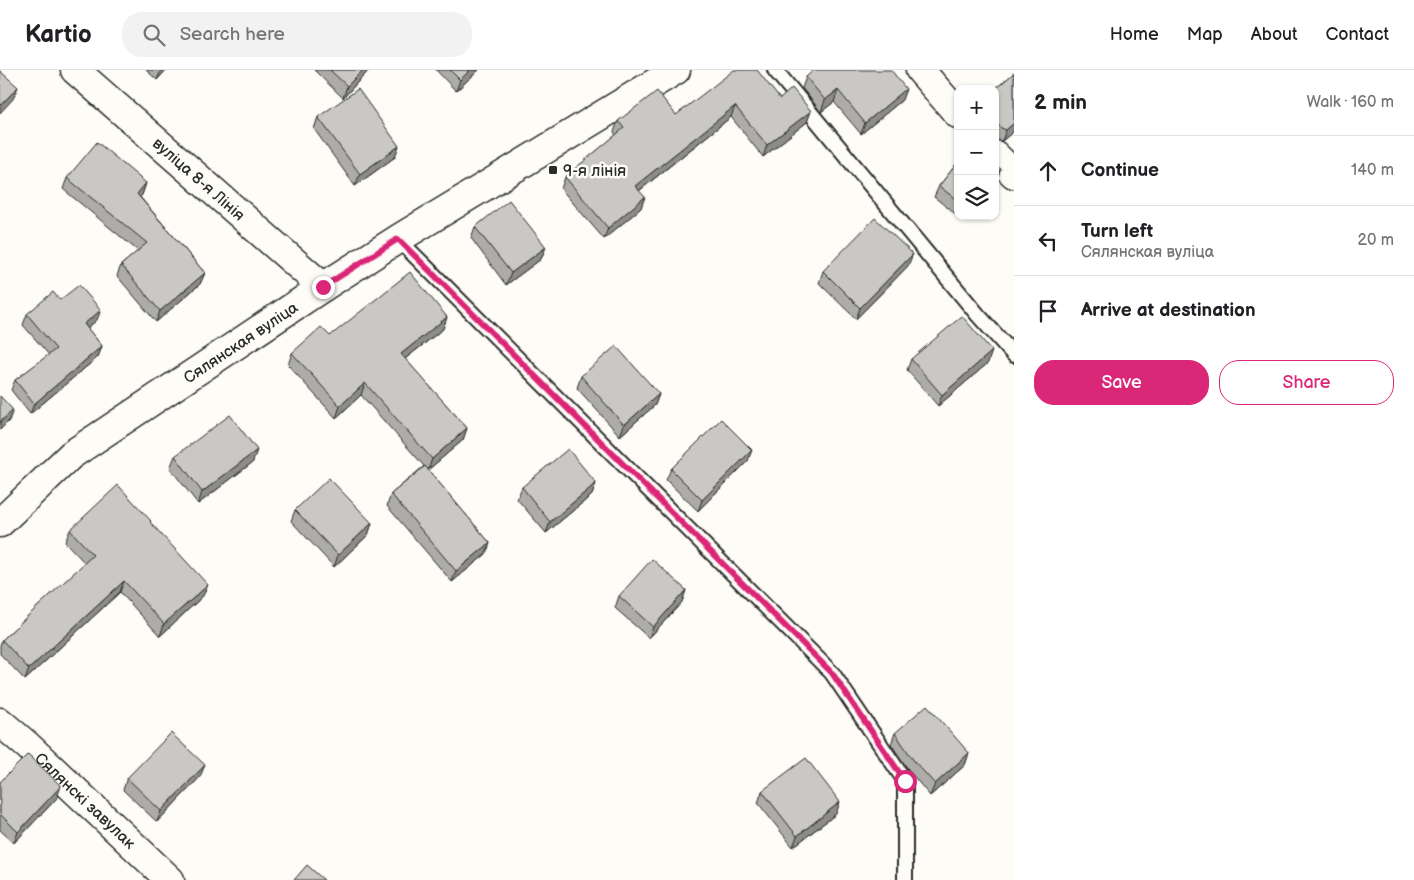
<!DOCTYPE html>
<html lang="en">
<head>
<meta charset="utf-8">
<style>
	body { margin:0; font-family:"Balsamiq Sans",sans-serif; background:#f2f2f2; color:#202124 }
	.controls { position:absolute; right:15px; top:15px; display:grid; overflow:hidden; border-radius:10px; box-shadow:0 1px 4px #0004 }
	.controls button { width:45px; height:45px; display:grid; place-items:center; padding:0; border:0; border-bottom:1px solid #e0e0e0; background:#fff; color:#202124; font:25px sans-serif }
	.stop { position:absolute; width:15px; height:15px; margin:-11px; border:4px solid #db2777; border-radius:50%; background:#fff }
	.stop.end { background:#db2777; border-color:#fff; box-shadow:0 1px 5px #0008 }
	.list { margin:0; padding:0; list-style:none }
	h2 { display:flex; justify-content:space-between; align-items:center; height:65px; margin:0; padding:0 20px; font-size:21px }
	h2 small { font-size:16px; font-weight:400; color:#757577 }
	.list li { display:grid; grid-template-columns:32px 1fr auto; gap:15px; align-items:center; box-sizing:border-box; height:70px; padding:0 20px; border-top:1px solid #e0e0e0 }
	.list b { display:block; font-size:19px; white-space:nowrap }
	.list p { margin:0; font-size:16px; white-space:nowrap; color:#757577 }
	.list em { font-size:16px; font-style:normal; color:#757577 }
	.actions { display:flex; gap:10px; padding:15px 20px }
	.actions a { flex:1; padding:11px 0; border:1px solid #db2777; border-radius:20px; text-align:center; font-size:18px; color:#db2777 }
	.actions .main { background:#db2777; color:#fff }
	.icon { flex:none; width:28px; height:28px; fill:none; stroke:currentColor; stroke-width:2; stroke-linecap:round; stroke-linejoin:round }
	.map { position:relative; flex:none; width:1014px; height:810px; overflow:hidden }
	header { display:flex; align-items:center; gap:30px; box-sizing:border-box; height:70px; padding:0 25px; background:#fff; border-bottom:1px solid #e0e0e0 }
	header strong { font-size:24px }
	nav { display:flex; gap:28px; margin-inline-start:auto; font-size:18px }
	.search { width:350px; height:45px; background:#f2f2f2; display:flex; align-items:center; gap:12px; box-sizing:border-box; padding:0 18px; border-radius:20px; color:#757577; font-size:19px }
	main { display:flex }
	aside { flex:1; background:#fff }
	.map>svg:first-child { display:block }
	.lines { fill:none; stroke-linecap:round; stroke-linejoin:round }
	.lane-casing { stroke:#2b2b2b; stroke-width:18 }
	.street-casing { stroke:#2b2b2b; stroke-width:31 }
	.lane { stroke:#fdfcf7; stroke-width:14 }
	.street { stroke:#fdfcf7; stroke-width:28 }
	.wall { fill:#adaca9; stroke:#2b2b2b }
	.shaded-wall { fill:#8d8c89; stroke:#2b2b2b }
	.building { fill:#c9c8c4; stroke:#2b2b2b }
	.route { stroke:#db2777; stroke-width:6 }
	.poi-dot { fill:#2b2b2b; stroke:#fdfcf7; stroke-width:2 }
	.labels { text-anchor:middle; stroke-width:5; stroke-linejoin:round; paint-order:stroke }
	.poi-label { font-size:16px; fill:#2b2b2b; stroke:#fdfcf7; text-anchor:start }
	.street-label { font-size:16px; fill:#2b2b2b; stroke:#fdfcf7 }
</style>
</head>
<body>
<header>
<strong>Kartio</strong>
<div class="search"><svg class="icon" aria-label="search" viewBox="0 0 24 24"><circle cx="10" cy="10" r="6"/><path d="M15 15l6 6"/></svg>Search here</div>
<nav><a>Home</a><a>Map</a><a>About</a><a>Contact</a></nav>
</header>
<main>
<div class="map">
<svg width="1014" height="810" viewBox="0 0 1014 810">
	<rect width="100%" height="100%" fill="#fdfcf7"/>
	<filter id="ink" filterUnits="userSpaceOnUse"><feTurbulence type="fractalNoise" baseFrequency=".02" numOctaves="2"/><feDisplacementMap in="SourceGraphic" scale="10" xChannelSelector="R" yChannelSelector="G"/><feConvolveMatrix kernelMatrix="1 2 1 2 8 2 1 2 1" color-interpolation-filters="sRGB"/></filter>
	<g filter="url(#ink)">
		<g class="lines">
			<g class="lane-casing">
				<g id="lane">
					<polyline points="775,0 978,245 1014,285"/>
					<polyline points="398,169 832,603 905,711 905,810"/>
				</g>
			</g>
			<g class="street-casing">
				<g id="street">
					<path id="s1" d="M 75,0 L 323,217"/>
					<polyline points="920,0 958,44"/>
					<polyline points="995,85 1014,104"/>
					<path id="s2" d="M 0,453 L 71,385 L 323,217 L 398,169 L 676,0"/>
					<path id="s3" d="M 0,652 L 28,676 L 170,810"/>
				</g>
			</g>
			<use href="#lane" class="lane"/>
			<use href="#street" class="street"/>
		</g>
		<g class="wall">
			<polygon points="146,0 166,0 157,10"/>
			<polygon points="314,0 369,0 343,28"/>
			<polygon points="436,0 479,0 456,21"/>
			<polygon points="1014,3 1014,61 1002,71 997,70 995,67 995,19"/>
			<polygon points="806,7 902,30 861,64 834,32 821,42 802,18"/>
			<polygon points="780,29 811,41 807,52 763,87 731,47 639,121 641,138 604,169 561,119 565,107 616,65 614,62 618,51 676,45"/>
			<polygon points="318,47 395,87 355,116 314,59"/>
			<polygon points="958,92 958,146 934,127 939,116"/>
			<polygon points="67,108 146,113 142,125 140,127 205,203 200,214 156,252 117,206 121,195 138,181 63,119"/>
			<polygon points="958,146 967,146 964,151"/>
			<polygon points="475,157 546,177 541,189 506,215 471,168"/>
			<polygon points="908,196 856,249 819,213 823,201"/>
			<polygon points="60,230 97,250 87,258 102,276 98,287 30,344 11,320 15,310 49,285 23,255 27,244"/>
			<polygon points="447,247 443,259 405,289 467,358 463,370 428,400 490,473 486,484 452,512 387,436 391,424 424,396 361,325 336,348 288,295 292,283 330,266"/>
			<polygon points="911,289 988,293 938,336 907,300"/>
			<polygon points="581,306 659,324 655,335 620,366 577,318"/>
			<polygon points="175,386 253,392 198,434 170,398"/>
			<polygon points="748,391 698,441 666,410 671,399"/>
			<polygon points="596,413 592,425 546,463 517,429 522,417"/>
			<polygon points="295,440 372,453 368,465 334,497 291,451"/>
			<polygon points="151,451 150,452 203,526 160,566 120,522 25,610 0,584 0,575 2,570 85,493 65,472 70,460"/>
			<polygon points="686,520 682,532 649,568 615,538 619,526"/>
			<polygon points="895,663 969,683 965,695 930,726 910,702 891,674"/>
			<polygon points="200,707 157,752 123,720 127,708"/>
			<polygon points="0,712 57,728 14,773 0,760"/>
			<polygon points="762,721 836,744 793,777 758,733"/>
		</g>
		<g class="shaded-wall">
			<polygon points="161,0 166,0 157,10"/>
			<polygon points="363,0 369,0 343,28 347,16"/>
			<polygon points="470,0 479,0 456,21 460,10"/>
			<polygon points="18,17 13,29 0,43 0,36"/>
			<polygon points="906,19 902,30 861,64 865,53"/>
			<polygon points="838,20 834,32 821,42 825,30"/>
			<polygon points="735,36 731,47 631,127 635,116"/>
			<polygon points="811,41 807,52 763,87 767,75"/>
			<polygon points="1014,53 1014,61 1002,71 1006,60"/>
			<polygon points="399,76 395,87 355,116 360,104"/>
			<polygon points="1001,99 996,111 995,112 995,106"/>
			<polygon points="146,113 142,125 133,135 137,124"/>
			<polygon points="645,127 641,138 604,169 608,158"/>
			<polygon points="546,177 541,189 506,215 511,203"/>
			<polygon points="913,184 908,196 856,249 860,238"/>
			<polygon points="205,203 200,214 156,252 160,241"/>
			<polygon points="101,240 97,250 80,264 84,254"/>
			<polygon points="447,247 443,259 397,295 401,284"/>
			<polygon points="102,276 98,287 30,344 34,334"/>
			<polygon points="992,281 988,293 938,336 942,325"/>
			<polygon points="365,313 361,325 336,348 340,336"/>
			<polygon points="659,324 655,335 620,366 624,355"/>
			<polygon points="13,340 9,351 0,360 0,352"/>
			<polygon points="467,358 463,370 428,400 432,389"/>
			<polygon points="257,380 253,392 198,434 202,422"/>
			<polygon points="752,380 748,391 698,441 702,430"/>
			<polygon points="596,413 592,425 546,463 550,452"/>
			<polygon points="372,453 368,465 334,497 338,485"/>
			<polygon points="490,473 486,484 452,512 456,501"/>
			<polygon points="124,511 120,522 25,610 29,599"/>
			<polygon points="208,515 203,526 160,566 164,554"/>
			<polygon points="686,520 682,532 649,568 653,557"/>
			<polygon points="969,683 965,695 930,726 935,714"/>
			<polygon points="205,695 200,707 157,752 161,741"/>
			<polygon points="61,716 57,728 14,773 18,762"/>
			<polygon points="840,732 836,744 793,777 797,766"/>
		</g>
		<g class="building">
			<polygon points="330,0 363,0 347,16"/>
			<polygon points="450,0 470,0 460,10"/>
			<polygon points="734,0 757,0 780,29 792,18 811,41 767,75 735,36 635,116 645,127 608,158 565,107 624,58 618,51 657,21 676,45"/>
			<polygon points="814,0 891,0 906,19 865,53 838,20 825,30 806,7"/>
			<polygon points="0,1 18,17 0,36"/>
			<polygon points="1014,3 1014,53 1006,60 1001,58 995,51 995,19"/>
			<polygon points="358,19 399,76 360,104 318,47"/>
			<polygon points="97,72 146,113 137,124 205,203 160,241 121,195 147,173 67,108"/>
			<polygon points="958,92 958,131 939,116"/>
			<polygon points="995,95 1001,99 995,106"/>
			<polygon points="509,130 546,177 511,203 475,157"/>
			<polygon points="875,148 913,184 860,238 823,201"/>
			<polygon points="410,202 447,247 401,284 467,358 432,389 365,313 340,336 292,283 321,257 330,266"/>
			<polygon points="79,215 101,240 84,254 102,276 34,334 15,310 56,279 27,244 53,222 60,230"/>
			<polygon points="962,246 992,281 942,325 911,289"/>
			<polygon points="616,276 659,324 624,355 581,306"/>
			<polygon points="0,326 13,340 0,352"/>
			<polygon points="230,345 257,380 202,422 175,386"/>
			<polygon points="721,349 752,380 702,430 671,399"/>
			<polygon points="568,379 596,413 550,452 522,417"/>
			<polygon points="425,396 490,473 456,501 391,424"/>
			<polygon points="329,408 372,453 338,485 295,440"/>
			<polygon points="118,415 151,451 150,452 208,515 164,554 124,511 29,599 2,570 93,485 70,460"/>
			<polygon points="652,489 686,520 653,557 619,526"/>
			<polygon points="927,635 969,683 935,714 914,691 895,663"/>
			<polygon points="171,663 205,695 161,741 127,708"/>
			<polygon points="28,684 61,716 18,762 0,744 0,712"/>
			<polygon points="806,688 840,732 797,766 762,721"/>
			<polygon points="307,795 324,810 294,810"/>
		</g>
	</g>
	<g class="lines" filter="url(#ink)">
		<polyline class="route" points="323,217 398,169 832,603 905,711"/>
	</g>
	<rect class="poi-dot" x="548" y="95" width="10" height="10" rx="2.5"/>
	<g class="labels">
		<g class="poi-label">
			<text x="563" y="106">9-я лінія</text>
		</g>
		<g class="street-label">
			<text dy="6" stroke="none"><textPath href="#s1" startOffset="165">вуліца 8-я Лінія</textPath></text>
			<text dy="6" stroke="none"><textPath href="#s2" startOffset="302">Сялянская вуліца</textPath></text>
			<text dy="6" stroke="none"><textPath href="#s3" startOffset="116">Сялянскі завулак</textPath></text>
		</g>
	</g>
</svg>
<div class="controls">
<button>+</button>
<button>−</button>
<button><svg class="icon" aria-label="layers" viewBox="0 0 24 24"><path d="M12 4l9 5-9 5-9-5zM3 14l9 5 9-5"/></svg></button>
</div>
<div class="stop" style="left:905px;top:711px"></div>
<div class="stop end" style="left:323px;top:217px"></div>
</div>
<aside>
<h2>2 min<small>Walk · 160 m</small></h2>
<ul class="list">
<li><svg class="icon" aria-label="ahead" viewBox="0 0 24 24"><path d="M12 20V5M6 11l6-6 6 6"/></svg><div><b>Continue</b></div><em>140 m</em></li>
<li><svg class="icon" aria-label="left" viewBox="0 0 24 24"><path d="M17 20v-9H6M10 6l-5 5 5 5"/></svg><div><b>Turn left</b><p>Сялянская вуліца</p></div><em>20 m</em></li>
<li><svg class="icon" aria-label="arrive" viewBox="0 0 24 24"><path d="M6 21V4h12l-3 4 3 4H6"/></svg><div><b>Arrive at destination</b></div></li>
</ul>
<div class="actions"><a class="main">Save</a><a>Share</a></div>
</aside>
</main>
</body>
</html>
